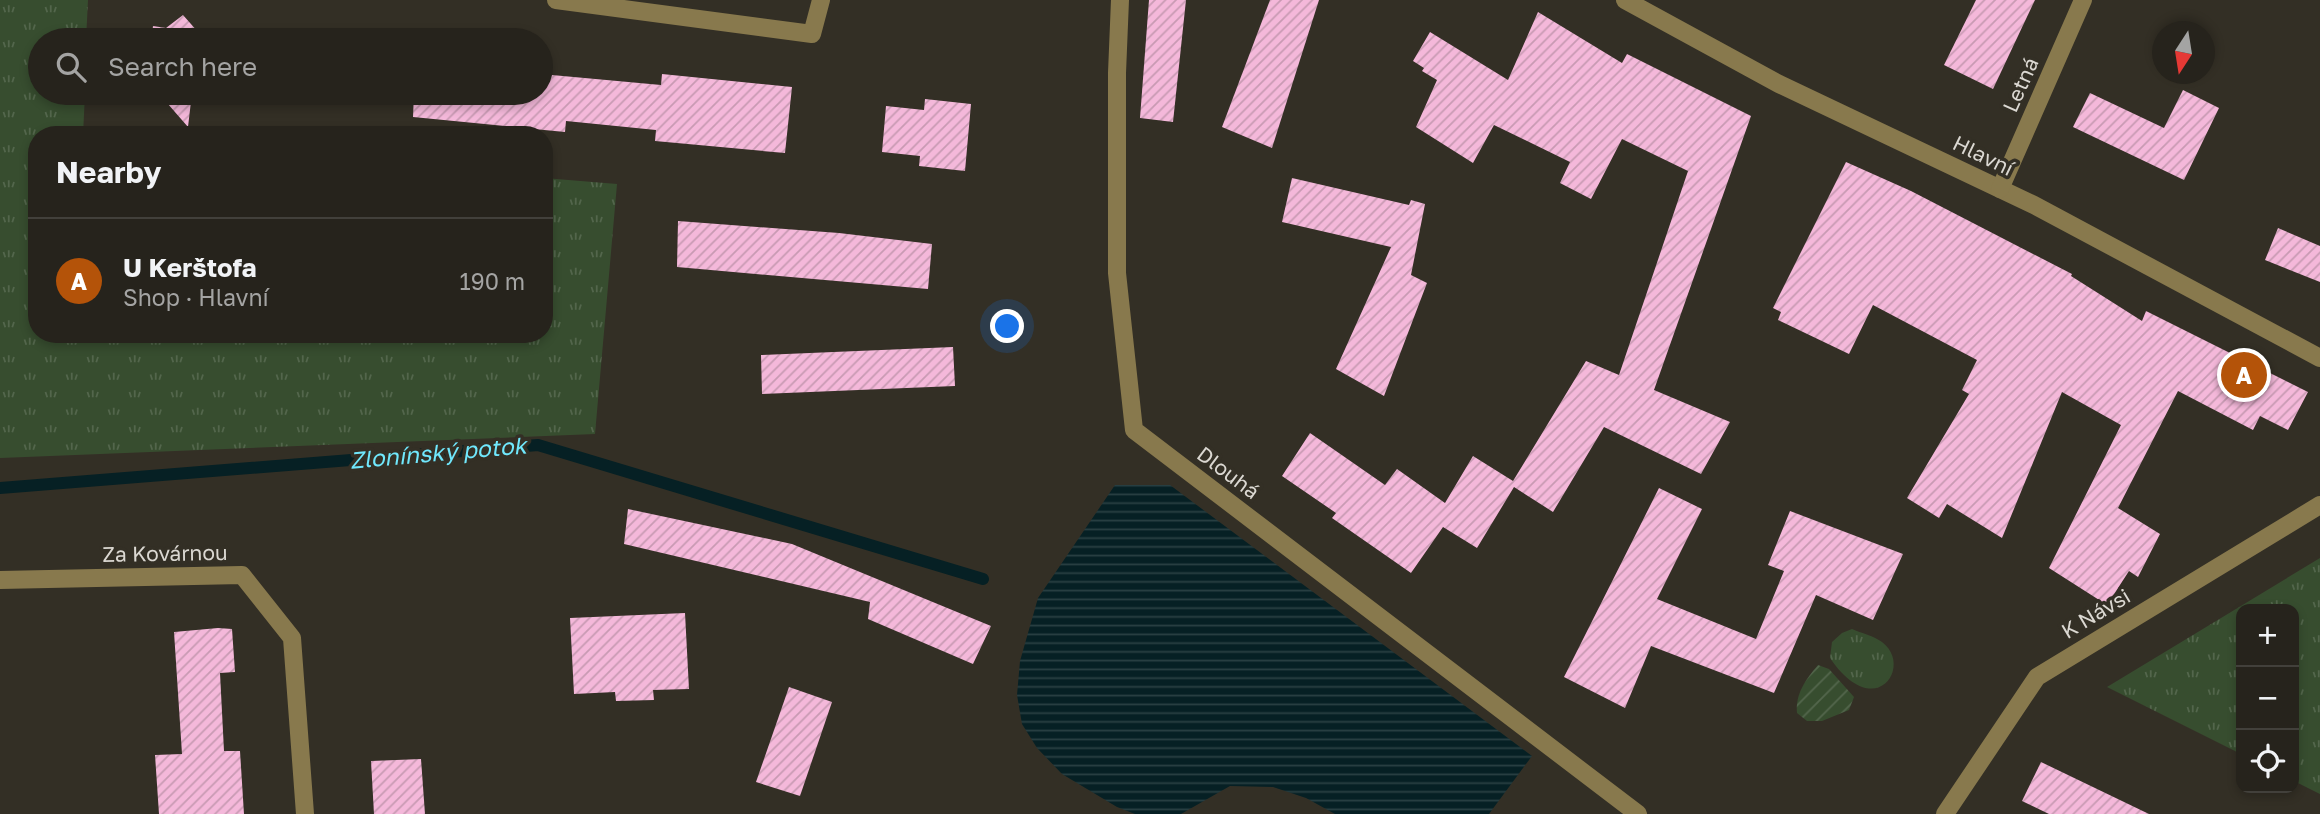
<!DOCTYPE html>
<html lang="en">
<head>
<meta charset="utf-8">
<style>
	body { margin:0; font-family:"Golos Text",sans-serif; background:#322f29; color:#f1f3f6 }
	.controls { position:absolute; right:21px; bottom:21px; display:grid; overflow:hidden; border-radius:14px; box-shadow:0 4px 10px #0003 }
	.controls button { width:63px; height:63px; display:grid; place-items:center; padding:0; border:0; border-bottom:2px solid #42403b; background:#26231c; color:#f1f3f6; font:35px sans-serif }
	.compass { position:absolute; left:2152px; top:21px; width:63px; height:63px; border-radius:50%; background:#26231c; box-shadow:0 4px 10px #0003; rotate:192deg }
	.you { position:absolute; left:1008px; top:327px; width:24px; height:24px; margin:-18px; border:5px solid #fff; border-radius:50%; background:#1a73e8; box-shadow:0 0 0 10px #1a73e833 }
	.badge { display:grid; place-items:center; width:46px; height:46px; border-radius:50%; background:#b45309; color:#fff; font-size:23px; font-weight:700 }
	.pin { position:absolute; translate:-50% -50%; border:4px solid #fff; box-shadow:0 2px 7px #0006 }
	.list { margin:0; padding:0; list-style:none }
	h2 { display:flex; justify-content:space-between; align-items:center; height:91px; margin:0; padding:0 28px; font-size:30px }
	h2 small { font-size:23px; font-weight:400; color:#a4a4a3 }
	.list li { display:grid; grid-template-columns:46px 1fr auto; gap:21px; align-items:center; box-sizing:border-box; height:126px; padding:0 28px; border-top:2px solid #42403b }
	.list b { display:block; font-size:26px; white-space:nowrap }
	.list p { margin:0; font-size:23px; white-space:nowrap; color:#a4a4a3 }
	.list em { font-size:23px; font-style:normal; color:#a4a4a3 }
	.icon { flex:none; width:38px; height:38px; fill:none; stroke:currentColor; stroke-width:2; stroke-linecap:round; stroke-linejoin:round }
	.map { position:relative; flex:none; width:2320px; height:814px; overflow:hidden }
	.search { position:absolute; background:#26231c; box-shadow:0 4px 10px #0003; left:28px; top:28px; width:525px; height:77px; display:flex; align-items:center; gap:18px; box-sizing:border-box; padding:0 24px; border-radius:38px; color:#a4a4a3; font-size:26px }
	.panel { position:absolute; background:#26231c; box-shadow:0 4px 10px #0003; left:28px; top:126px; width:525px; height:217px; border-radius:28px }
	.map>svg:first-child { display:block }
	.grass { fill:url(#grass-tufts) }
	.garden { fill:url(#garden-furrows) }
	.water { fill:url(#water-rules) }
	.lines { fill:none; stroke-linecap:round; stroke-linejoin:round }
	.stream { stroke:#062024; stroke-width:12 }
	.building { fill:url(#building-hatch) }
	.minor { stroke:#88794d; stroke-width:18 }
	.labels { text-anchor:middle; stroke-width:7; stroke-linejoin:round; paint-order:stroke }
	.street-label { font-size:21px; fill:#dbd8d2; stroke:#332f25 }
	.water-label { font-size:23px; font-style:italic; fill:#70e8fd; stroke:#332f25 }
</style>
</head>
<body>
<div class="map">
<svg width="2320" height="814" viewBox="0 0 2320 814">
	<defs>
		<pattern id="grass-tufts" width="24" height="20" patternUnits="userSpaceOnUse" patternTransform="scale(1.75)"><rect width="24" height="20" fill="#374d2f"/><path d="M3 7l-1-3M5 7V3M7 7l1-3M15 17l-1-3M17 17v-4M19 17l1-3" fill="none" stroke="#53664c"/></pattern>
		<pattern id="garden-furrows" width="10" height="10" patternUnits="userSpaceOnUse" patternTransform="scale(1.75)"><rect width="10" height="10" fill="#374d2f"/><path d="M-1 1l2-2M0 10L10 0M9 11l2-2" fill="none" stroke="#53664c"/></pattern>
		<pattern id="water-rules" width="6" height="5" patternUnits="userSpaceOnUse" patternTransform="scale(1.75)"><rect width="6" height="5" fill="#062024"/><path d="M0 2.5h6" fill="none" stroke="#2a4043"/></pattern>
		<pattern id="building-hatch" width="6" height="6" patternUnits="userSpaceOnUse" patternTransform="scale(1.75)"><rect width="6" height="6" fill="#f4b8da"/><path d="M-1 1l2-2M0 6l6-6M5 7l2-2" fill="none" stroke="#c89ab3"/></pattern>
	</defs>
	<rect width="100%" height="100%" fill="#332f25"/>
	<g class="grass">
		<polygon points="0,0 88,0 86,40 40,40 40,93 85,93 83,135 37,135 37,334 544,334 544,178 617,184 595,434 0,458"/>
		<polygon points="2320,558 2320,794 2294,781 2294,609 2241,609 2241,754 2107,687"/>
		<path d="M 1852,629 C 1861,633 1874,636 1882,642 C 1914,666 1875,724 1830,658 L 1832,642 L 1842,633 Z"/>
	</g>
	<path class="garden" d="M 1818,665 L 1829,669 L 1854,697 L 1849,710 L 1822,721 L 1807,721 L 1797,713 C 1795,694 1806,679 1818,665 Z"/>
	<polygon class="water" points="1115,485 1170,485 1532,756 1489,814 1335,814 1306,798 1273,787 1230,786 1181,814 1135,814 1117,807 1062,774 1037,748 1022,724 1017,695 1020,661 1038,598"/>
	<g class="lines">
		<polyline class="stream" points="0,488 538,445 983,579"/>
	</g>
	<g class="building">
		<polygon points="1149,0 1186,0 1173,122 1140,118"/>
		<polygon points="1270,0 1319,0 1272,148 1222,127"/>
		<polygon points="1976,0 2035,0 1993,89 1944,65"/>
		<polygon points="1538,12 1622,63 1627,54 1751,116 1654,390 1730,422 1701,474 1604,427 1553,512 1514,487 1477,548 1443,527 1411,573 1332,518 1336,513 1282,476 1310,433 1385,485 1397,469 1445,503 1473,456 1513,481 1586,361 1619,375 1688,171 1622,139 1591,199 1560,183 1570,162 1494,125 1473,163 1416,127 1437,80 1422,71 1424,68 1413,61 1430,32 1508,80"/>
		<polygon points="183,15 198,32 197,40 151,40 153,26 166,28"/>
		<polygon points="541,74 661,85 662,74 792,87 785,153 655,141 656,130 566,121 565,132 413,117 414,93 541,93"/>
		<polygon points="2183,90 2219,108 2184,180 2073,127 2090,93 2164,128"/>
		<polygon points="146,93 192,93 188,127 161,96 146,95"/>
		<polygon points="925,99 971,104 965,171 919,166 920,156 882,152 886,106 924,110"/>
		<polygon points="1846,162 1911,191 2072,274 2071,276 2142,321 2146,311 2308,392 2288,430 2260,416 2253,430 2178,391 2118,508 2160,534 2138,577 2129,571 2107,605 2049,568 2121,425 2062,392 2002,538 1947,504 1939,518 1907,498 1969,394 1962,390 1977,360 1873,305 1849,354 1778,320 1781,312 1773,308"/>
		<polygon points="1292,178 1409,205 1411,200 1425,204 1411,275 1427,283 1384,396 1336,369 1391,247 1282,222"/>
		<polygon points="678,221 839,233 932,244 928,289 677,267"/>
		<polygon points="2278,228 2320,246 2320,282 2265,260"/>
		<polygon points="953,347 955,386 762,394 761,355"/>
		<polygon points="1659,488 1702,509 1657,599 1756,639 1784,571 1768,565 1790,511 1903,554 1873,620 1816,595 1774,693 1651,646 1625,708 1564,677"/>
		<polygon points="628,509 792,544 991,626 973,664 868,619 870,602 624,544"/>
		<polygon points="685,613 689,689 653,690 654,700 616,701 615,692 574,694 570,618"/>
		<polygon points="218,628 232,629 235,672 220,673 224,751 240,751 244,814 159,814 155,755 182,754 174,632"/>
		<polygon points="789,687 832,702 800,796 756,782"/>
		<polygon points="421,759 425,814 374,814 371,761"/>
		<polygon points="2041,762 2149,814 2049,814 2022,801"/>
	</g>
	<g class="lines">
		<g class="minor">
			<polyline points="556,0 812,34 821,0"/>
			<polyline points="1120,0 1117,73 1117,273 1134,430 1638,814"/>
			<polyline points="1625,0 1779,84 2034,205 2320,358"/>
			<polyline points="2000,189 2083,0"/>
			<polyline points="0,580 242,575 292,638 305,814"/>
			<polyline points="1945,814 2037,677 2320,505"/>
		</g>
	</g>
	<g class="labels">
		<g class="street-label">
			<text transform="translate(2021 85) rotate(-66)" y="7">Letná</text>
			<text transform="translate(1983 156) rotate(26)" y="7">Hlavní</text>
			<text transform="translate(1228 473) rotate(37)" y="7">Dlouhá</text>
			<text transform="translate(165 554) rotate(-1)" y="7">Za Kovárnou</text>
			<text transform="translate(2096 614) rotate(-31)" y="7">K Návsi</text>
		</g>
		<g class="water-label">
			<text transform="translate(438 453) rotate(-5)" y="8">Zlonínský potok</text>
		</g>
	</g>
</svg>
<div class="controls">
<button>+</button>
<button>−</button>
<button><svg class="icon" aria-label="locate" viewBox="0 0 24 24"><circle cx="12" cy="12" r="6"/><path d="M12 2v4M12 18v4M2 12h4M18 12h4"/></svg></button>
</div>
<svg class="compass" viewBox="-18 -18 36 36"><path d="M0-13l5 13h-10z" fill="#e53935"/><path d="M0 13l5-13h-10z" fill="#a4a4a3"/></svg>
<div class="you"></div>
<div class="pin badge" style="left:2244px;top:375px">A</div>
<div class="search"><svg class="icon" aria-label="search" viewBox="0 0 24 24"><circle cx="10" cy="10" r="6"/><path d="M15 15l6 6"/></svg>Search here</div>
<section class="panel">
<h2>Nearby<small></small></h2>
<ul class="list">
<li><span class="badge">A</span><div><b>U Kerštofa</b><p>Shop · Hlavní</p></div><em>190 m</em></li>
</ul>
</section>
</div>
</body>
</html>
